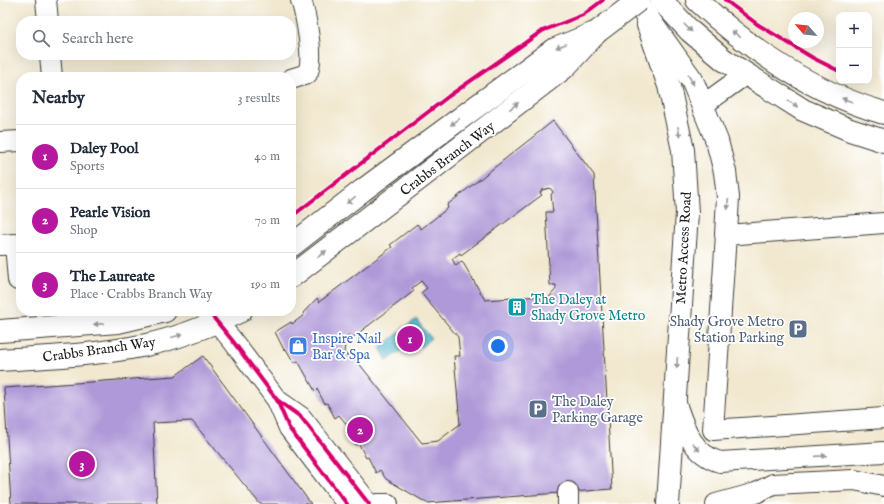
<!DOCTYPE html>
<html lang="en">
<head>
<meta charset="utf-8">
<style>
	body { margin:0; font-family:"IM FELL English",serif; background:#f6f6f7; color:#1f2937 }
	.controls { position:absolute; right:12px; top:12px; display:grid; overflow:hidden; border-radius:8px; box-shadow:0 4px 16px #0002 }
	.controls button { width:36px; height:36px; display:grid; place-items:center; padding:0; border:0; border-bottom:1px solid #e0e1e3; background:#fff; color:#1f2937; font:20px sans-serif }
	.compass { position:absolute; left:788px; top:12px; width:36px; height:36px; border-radius:50%; background:#fff; box-shadow:0 4px 16px #0002; rotate:298deg }
	.you { position:absolute; left:498px; top:346px; width:14px; height:14px; margin:-10px; border:3px solid #fff; border-radius:50%; background:#1a73e8; box-shadow:0 0 0 6px #1a73e833 }
	.badge { display:grid; place-items:center; width:26px; height:26px; border-radius:50%; background:#b5179e; color:#fff; font-size:13px; font-weight:700 }
	.pin { position:absolute; translate:-50% -50%; border:2px solid #fff; box-shadow:0 1px 4px #0006 }
	.list { margin:0; padding:0; list-style:none }
	h2 { display:flex; justify-content:space-between; align-items:center; height:52px; margin:0; padding:0 16px; font-size:17px }
	h2 small { font-size:13px; font-weight:400; color:#747a83 }
	.list li { display:grid; grid-template-columns:26px 1fr auto; gap:12px; align-items:center; box-sizing:border-box; height:64px; padding:0 16px; border-top:1px solid #e0e1e3 }
	.list b { display:block; font-size:15px; white-space:nowrap }
	.list p { margin:0; font-size:13px; white-space:nowrap; color:#747a83 }
	.list em { font-size:13px; font-style:normal; color:#747a83 }
	.icon { flex:none; width:22px; height:22px; fill:none; stroke:currentColor; stroke-width:2; stroke-linecap:round; stroke-linejoin:round }
	.map { position:relative; flex:none; width:884px; height:504px; overflow:hidden }
	.search { position:absolute; background:#fff; box-shadow:0 4px 16px #0002; left:16px; top:16px; width:280px; height:44px; display:flex; align-items:center; gap:10px; box-sizing:border-box; padding:0 14px; border-radius:16px; color:#747a83; font-size:15px }
	.panel { position:absolute; background:#fff; box-shadow:0 4px 16px #0002; left:16px; top:72px; width:280px; height:244px; border-radius:16px }
	.map>svg:first-child { display:block }
	.water { fill:#4bb1ca; stroke:#346673 }
	.building { fill:#af99d8; fill-rule:evenodd }
	.lines { fill:none; stroke-linecap:round; stroke-linejoin:round }
	.minor-casing { stroke:#3c3b37; stroke-width:22 }
	.major-casing { stroke:#3c3b37; stroke-width:24 }
	.highway-casing { stroke:#3c3b37; stroke-width:24 }
	.minor { stroke:#fff; stroke-width:20 }
	.major { stroke:#fff; stroke-width:22 }
	.highway { stroke:#fff; stroke-width:22 }
	.major-bridge-casing { stroke:#3c3b37; stroke-width:24; stroke-linecap:butt }
	.major-bridge { stroke:#fff; stroke-width:22 }
	.cycleway-casing { stroke:#fff; stroke-width:6 }
	.cycleway { stroke:#d6006c; stroke-width:4 }
	.oneway { fill:#999 }
	.labels { text-anchor:middle; stroke-width:3.5; stroke-linejoin:round; paint-order:stroke }
	.street-label { font-size:14px; fill:#1c1c1c; stroke:#fff }
	.culture-label { font-size:14px; fill:#0d838f; stroke:#fff; text-anchor:start }
	.service-label { font-size:14px; fill:#4e5e75; stroke:#fff; text-anchor:end }
	.shop-label { font-size:14px; fill:#366cbe; stroke:#fff; text-anchor:start }
</style>
</head>
<body>
<div class="map">
<svg width="884" height="504" viewBox="0 0 884 504">
	<rect width="100%" height="100%" fill="#fff"/>
	<filter id="ink" filterUnits="userSpaceOnUse"><feTurbulence type="fractalNoise" baseFrequency=".025" numOctaves="2"/><feDisplacementMap in="SourceGraphic" scale="8" xChannelSelector="R" yChannelSelector="G"/><feConvolveMatrix kernelMatrix="1 2 1 2 8 2 1 2 1" color-interpolation-filters="sRGB"/></filter>
	<filter id="wash" filterUnits="userSpaceOnUse"><feTurbulence type="fractalNoise" baseFrequency=".012" numOctaves="4" result="noise"/><feDisplacementMap in="SourceGraphic" scale="16" xChannelSelector="R" yChannelSelector="G"/><feGaussianBlur stdDeviation="0.9" result="paint"/><feColorMatrix in="noise" values="0 0 0 0 0 0 0 0 0 0 0 0 0 0 0 0 0 1.4 0 .05"/><feComposite in="paint" operator="in"/></filter>
	<g filter="url(#wash)">
		<rect width="100%" height="100%" fill="#f1e8cf"/>
		<polygon class="water" points="416,319 431,338 421,348 414,341 387,361 380,348"/>
		<g id="blocks">
			<g class="building">
				<path d="M 553,121 L 594,175 L 612,489 L 427,503 L 386,479 L 380,470 L 376,473 L 368,457 L 366,458 L 359,444 L 356,445 L 347,429 L 349,427 L 339,415 L 335,418 L 327,403 L 325,404 L 317,389 L 315,391 L 298,361 L 294,363 L 286,349 L 284,350 L 275,332 L 291,322 L 292,324 L 304,315 L 303,313 L 317,298 L 319,302 L 392,247 L 390,245 L 417,224 L 421,229 L 448,208 L 447,205 ZM 550,188 L 553,192 L 551,195 L 553,212 L 546,212 L 550,285 L 556,285 L 556,289 L 546,301 L 541,301 L 540,296 L 485,300 L 462,261 L 456,266 L 452,259 L 460,253 L 461,255 L 542,195 L 540,193 L 542,190 ZM 421,281 L 427,288 L 421,293 L 458,337 L 460,356 L 454,356 L 460,424 L 438,441 L 422,443 L 350,352 L 347,356 L 344,352 L 346,337 L 349,335 L 352,338 L 414,291 L 412,288 Z"/>
				<polygon points="203,356 311,504 260,504 192,421 153,423 157,504 11,504 4,388 175,376"/>
			</g>
		</g>
	</g>
	<g filter="url(#ink)">
		<use href="#blocks" fill-opacity="0" stroke="#3c3b37" stroke-width="1"/>
		<g class="lines">
			<g class="minor-casing">
				<g id="minor">
					<polyline points="46,0 48,21"/>
					<polyline points="50,55 52,77"/>
					<path d="M 291,79 L 307,74 C 315,61 306,16 301,0"/>
					<polyline points="703,105 746,74"/>
					<polyline points="0,142 21,141"/>
					<polyline points="884,223 726,235 713,430 884,418"/>
					<polyline points="0,245 15,244 18,280"/>
					<polyline points="208,311 232,340 277,400 289,428 347,504"/>
					<polyline points="277,400 301,417 369,504"/>
					<path d="M 675,401 C 684,426 691,454 720,462 L 884,452"/>
					<polyline points="568,492 568,504"/>
					<polyline points="378,504 388,504"/>
					<polyline points="716,504 756,493 773,484 854,480 884,486"/>
				</g>
			</g>
			<g class="major-casing">
				<g id="major">
					<polyline points="648,25 669,86 683,150 687,213 668,504"/>
					<polyline points="291,246 363,190 553,50 592,34"/>
					<polyline points="291,277 565,67 597,32"/>
					<polyline points="0,331 118,322 165,311"/>
					<path d="M 0,360 C 49,357 98,355 146,345 C 179,338 211,325 241,311"/>
				</g>
			</g>
			<g class="highway-casing">
				<g id="highway">
					<polyline points="635,0 692,80 717,141 725,172 728,197 726,235"/>
					<polyline points="661,0 690,31 724,60 803,110 850,130 884,141"/>
					<path d="M 697,0 C 751,51 812,92 884,113"/>
				</g>
			</g>
			<use href="#minor" class="minor"/>
			<use href="#major" class="major"/>
			<use href="#highway" class="highway"/>
			<g class="major-bridge-casing">
				<polyline id="major-bridge" points="597,32 639,0"/>
			</g>
			<use href="#major-bridge" class="major-bridge"/>
			<g class="cycleway-casing">
				<g id="cycleway">
					<polyline points="725,0 757,24 813,58 839,71"/>
					<polyline points="291,217 449,96 542,31 583,15 603,0"/>
					<polyline points="208,311 232,340 277,400 289,428 347,504"/>
					<polyline points="277,400 301,417 369,504"/>
				</g>
			</g>
			<use href="#cycleway" class="cycleway"/>
		</g>
		<defs><path id="oneway-solid" d="M-6-.8H1V-3.2L6.5 0L1 3.2V.8H-6Z"/></defs>
		<g class="oneway">
			<use href="#oneway-solid" transform="translate(688 28) rotate(45)"/>
			<use href="#oneway-solid" transform="translate(736 34) rotate(-144)"/>
			<use href="#oneway-solid" transform="translate(561 46) rotate(159)"/>
			<use href="#oneway-solid" transform="translate(691 80) rotate(61)"/>
			<use href="#oneway-solid" transform="translate(847 100) rotate(-160)"/>
			<use href="#oneway-solid" transform="translate(793 104) rotate(32)"/>
			<use href="#oneway-solid" transform="translate(514 106) rotate(-37)"/>
			<use href="#oneway-solid" transform="translate(455 122) rotate(144)"/>
			<use href="#oneway-solid" transform="translate(679 132) rotate(78)"/>
			<use href="#oneway-solid" transform="translate(351 200) rotate(142)"/>
			<use href="#oneway-solid" transform="translate(728 204) rotate(93)"/>
			<use href="#oneway-solid" transform="translate(322 254) rotate(-37)"/>
			<use href="#oneway-solid" transform="translate(99 324) rotate(175)"/>
			<use href="#oneway-solid" transform="translate(177 336) rotate(-15)"/>
			<use href="#oneway-solid" transform="translate(677 363) rotate(94)"/>
			<use href="#oneway-solid" transform="translate(696 447) rotate(48)"/>
			<use href="#oneway-solid" transform="translate(821 456) rotate(-4)"/>
		</g>
	</g>
	<defs>
		<g id="building-square" transform="scale(1)"><rect x="-9" y="-9" width="18" height="18" rx="4" fill="#0f9aa8" stroke="#fff"/><path d="M-4-6H4V6H1V3H-1V6H-4ZM-2.5-4.3h1.7v1.8h-1.7ZM.8-4.3h1.7v1.8H.8ZM-2.5-1h1.7V.8h-1.7ZM.8-1h1.7V.8H.8Z" fill="#fff"/></g>
		<g id="parking-square" transform="scale(1)"><rect x="-9" y="-9" width="18" height="18" rx="4" fill="#5c6f8a" stroke="#fff"/><path d="M-3.5-5.5H1a3.5 3.5 0 0 1 0 7H-1V5.5H-3.5ZM-1-3.4V-.6H.8a1.4 1.4 0 0 0 0-2.8Z" fill="#fff"/></g>
		<g id="shop-square" transform="scale(1)"><rect x="-9" y="-9" width="18" height="18" rx="4" fill="#3f7fe0" stroke="#fff"/><path d="M-5-2.5h2.3a2.7 3.5 0 0 1 5.4 0H5L5.5 6h-11ZM-1.5-2.5h3a1.5 2.3 0 0 0-3 0Z" fill="#fff"/></g>
	</defs>
	<g fill-rule="evenodd">
		<use href="#building-square" x="517" y="307"/>
		<use href="#parking-square" x="798" y="329"/>
		<use href="#shop-square" x="298" y="346"/>
		<use href="#parking-square" x="538" y="409"/>
	</g>
	<g class="labels">
		<g class="street-label">
			<text transform="translate(447 158) rotate(-37)" y="5">Crabbs Branch Way</text>
			<text transform="translate(683 248) rotate(-87)" y="5">Metro Access Road</text>
			<text transform="translate(99 349) rotate(-8)" y="5">Crabbs Branch Way</text>
		</g>
		<g class="culture-label">
			<text x="531" y="304">The Daley at<tspan x="531" dy="16">Shady Grove Metro</tspan></text>
		</g>
		<g class="service-label">
			<text x="784" y="326">Shady Grove Metro<tspan x="784" dy="16">Station Parking</tspan></text>
			<text x="552" y="406" text-anchor="start">The Daley<tspan x="552" dy="16">Parking Garage</tspan></text>
		</g>
		<g class="shop-label">
			<text x="312" y="343">Inspire Nail<tspan x="312" dy="16">Bar &amp; Spa</tspan></text>
		</g>
	</g>
</svg>
<div class="controls">
<button>+</button>
<button>−</button>
</div>
<svg class="compass" viewBox="-18 -18 36 36"><path d="M0-13l5 13h-10z" fill="#e53935"/><path d="M0 13l5-13h-10z" fill="#747a83"/></svg>
<div class="you"></div>
<div class="pin badge" style="left:410px;top:339px">1</div>
<div class="pin badge" style="left:360px;top:430px">2</div>
<div class="pin badge" style="left:82px;top:464px">3</div>
<div class="search"><svg class="icon" aria-label="search" viewBox="0 0 24 24"><circle cx="10" cy="10" r="6"/><path d="M15 15l6 6"/></svg>Search here</div>
<section class="panel">
<h2>Nearby<small>3 results</small></h2>
<ul class="list">
<li><span class="badge">1</span><div><b>Daley Pool</b><p>Sports</p></div><em>40 m</em></li>
<li><span class="badge">2</span><div><b>Pearle Vision</b><p>Shop</p></div><em>70 m</em></li>
<li><span class="badge">3</span><div><b>The Laureate</b><p>Place · Crabbs Branch Way</p></div><em>190 m</em></li>
</ul>
</section>
</div>
</body>
</html>
